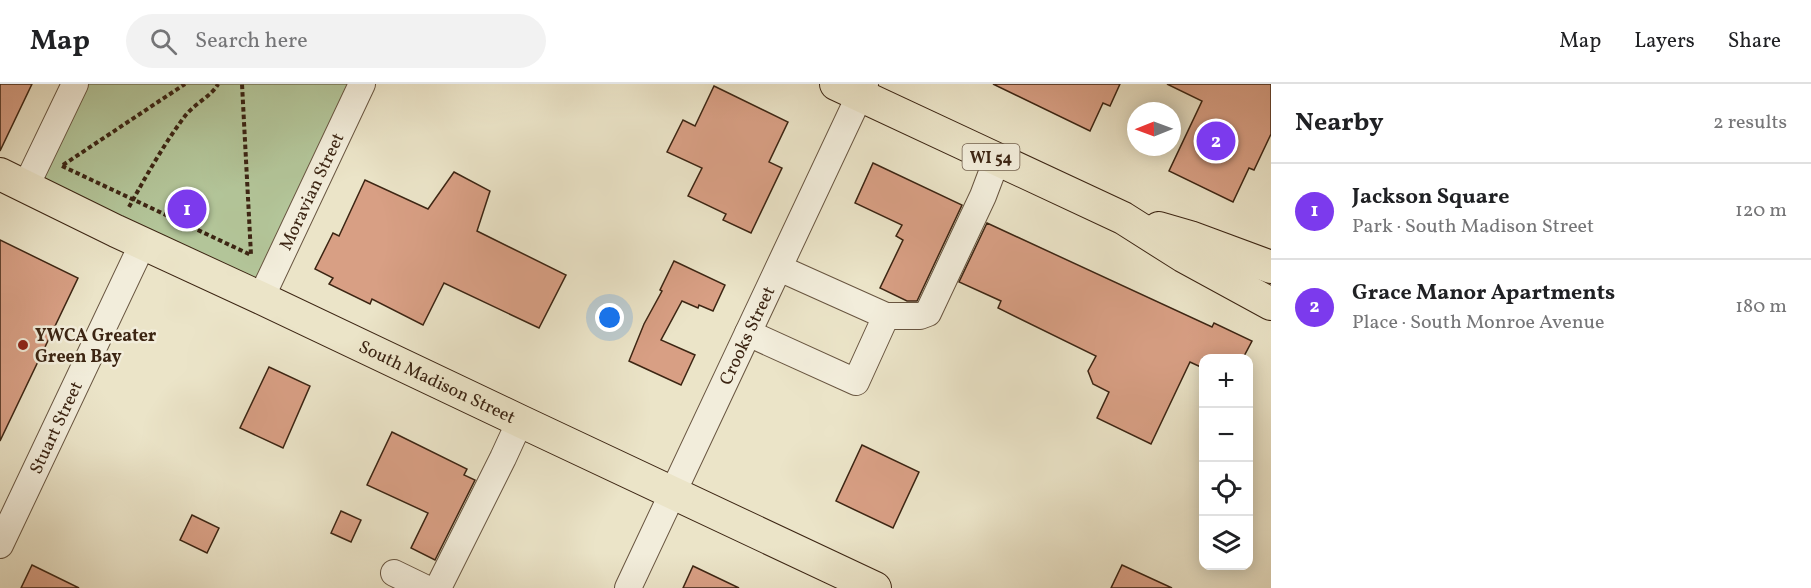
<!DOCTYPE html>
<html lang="en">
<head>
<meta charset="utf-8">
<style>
	body { margin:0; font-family:Vollkorn,serif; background:#f2f2f2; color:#202124 }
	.controls { position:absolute; right:18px; bottom:18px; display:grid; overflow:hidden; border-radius:12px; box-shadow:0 3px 15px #0003 }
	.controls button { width:54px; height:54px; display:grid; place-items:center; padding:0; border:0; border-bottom:2px solid #e0e0e0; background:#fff; color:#202124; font:30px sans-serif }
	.compass { position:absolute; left:1127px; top:18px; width:54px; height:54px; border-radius:50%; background:#fff; box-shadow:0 3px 15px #0003; rotate:269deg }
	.you { position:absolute; left:610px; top:234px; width:21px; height:21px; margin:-15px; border:4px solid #fff; border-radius:50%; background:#1a73e8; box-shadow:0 0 0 9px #1a73e833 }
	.badge { display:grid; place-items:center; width:39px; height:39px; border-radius:50%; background:#7c3aed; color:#fff; font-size:20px; font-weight:700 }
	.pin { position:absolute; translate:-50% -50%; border:3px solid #fff; box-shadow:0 2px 6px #0006 }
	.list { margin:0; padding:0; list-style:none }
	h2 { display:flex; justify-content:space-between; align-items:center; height:78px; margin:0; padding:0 24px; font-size:26px }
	h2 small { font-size:20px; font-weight:400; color:#757577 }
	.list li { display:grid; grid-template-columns:39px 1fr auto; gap:18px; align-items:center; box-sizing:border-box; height:96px; padding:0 24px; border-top:2px solid #e0e0e0 }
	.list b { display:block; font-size:22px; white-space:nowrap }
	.list p { margin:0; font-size:20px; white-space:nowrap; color:#757577 }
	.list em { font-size:20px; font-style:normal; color:#757577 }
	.icon { flex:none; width:33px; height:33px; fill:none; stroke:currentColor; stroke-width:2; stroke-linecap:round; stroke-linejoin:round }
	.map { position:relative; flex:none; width:1271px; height:504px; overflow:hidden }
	header { display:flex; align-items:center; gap:36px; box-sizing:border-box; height:84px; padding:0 30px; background:#fff; border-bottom:2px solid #e0e0e0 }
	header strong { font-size:28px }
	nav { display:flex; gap:33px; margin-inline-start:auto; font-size:21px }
	.search { width:420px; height:54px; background:#f2f2f2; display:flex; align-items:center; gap:15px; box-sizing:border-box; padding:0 21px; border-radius:33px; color:#757577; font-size:22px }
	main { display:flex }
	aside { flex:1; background:#fff }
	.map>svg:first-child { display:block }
	.green { fill:#b3c599; stroke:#787556; stroke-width:1.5 }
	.building { fill:#d89f84; stroke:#3c2513; stroke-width:1.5 }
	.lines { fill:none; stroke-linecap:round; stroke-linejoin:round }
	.minor-casing { stroke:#685540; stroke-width:28 }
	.major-casing { stroke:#3c2513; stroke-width:34 }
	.path { stroke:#3c2513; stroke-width:4; stroke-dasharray:4.5 3; stroke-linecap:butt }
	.minor { stroke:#f2eddb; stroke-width:26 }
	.major { stroke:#ebe4c8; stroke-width:32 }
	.poi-dot { fill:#8f2418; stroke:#f2eddb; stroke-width:2 }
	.labels { text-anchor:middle; stroke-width:5; stroke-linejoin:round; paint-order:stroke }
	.shield { fill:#f2eddb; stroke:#73614f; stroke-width:1.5 }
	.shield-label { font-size:16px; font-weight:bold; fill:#3c2513 }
	.street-label { font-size:18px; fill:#3c2513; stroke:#f2eddb }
	.poi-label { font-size:18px; font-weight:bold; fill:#3c2513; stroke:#f2eddb; text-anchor:start }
</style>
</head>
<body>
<header>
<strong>Map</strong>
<div class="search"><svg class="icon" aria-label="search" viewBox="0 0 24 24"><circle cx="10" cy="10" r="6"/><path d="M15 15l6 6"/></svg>Search here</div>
<nav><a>Map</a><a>Layers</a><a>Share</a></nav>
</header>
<main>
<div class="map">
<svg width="1271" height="504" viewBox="0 0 1271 504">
	<rect width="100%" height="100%" fill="#ebe4c8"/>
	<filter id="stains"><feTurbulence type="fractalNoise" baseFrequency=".00333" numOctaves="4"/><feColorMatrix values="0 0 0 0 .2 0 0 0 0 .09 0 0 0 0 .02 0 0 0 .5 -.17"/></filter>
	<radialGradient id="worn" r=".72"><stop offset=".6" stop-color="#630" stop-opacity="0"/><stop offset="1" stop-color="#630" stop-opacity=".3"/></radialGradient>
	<polygon class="green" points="75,0 362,0 261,214 26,102"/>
	<g class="building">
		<polygon points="0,0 32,0 0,67"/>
		<polygon points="993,0 1120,0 1110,22 1103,19 1090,47"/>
		<polygon points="1167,0 1271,0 1271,50 1254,86 1249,84 1233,118 1169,87 1202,17"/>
		<polygon points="714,2 788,38 769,78 782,84 751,149 723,136 726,130 688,112 702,84 667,68 683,36 695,42"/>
		<polygon points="873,79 962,121 917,217 907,217 880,204 903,156 896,152 902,141 855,119"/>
		<polygon points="454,88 490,107 477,147 566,191 539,244 444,199 423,241 372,215 370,220 329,200 333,194 315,185 333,149 339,152 365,96 428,125"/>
		<polygon points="987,139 1212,243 1214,239 1252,257 1243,274 1203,274 1203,284 1190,278 1151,360 1097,334 1109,308 1093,300 1088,287 1096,272 998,224 1001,217 959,198"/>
		<polygon points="0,156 78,194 0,357"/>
		<polygon points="674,177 725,201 713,227 699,221 698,224 682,217 661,256 695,271 681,301 629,277 644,240 662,207 660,206"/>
		<polygon points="269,283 310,302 283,364 240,344"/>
		<polygon points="392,348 467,385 464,391 475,396 435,476 411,464 428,429 367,401"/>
		<polygon points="862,361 919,388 893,444 836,417"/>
		<polygon points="341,427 361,436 351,458 331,449"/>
		<polygon points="192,431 219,444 207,469 180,456"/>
		<polygon points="32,481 79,504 21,504"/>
		<polygon points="1122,481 1172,504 1111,504"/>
		<polygon points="693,482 739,504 683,504"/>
	</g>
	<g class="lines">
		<g class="minor-casing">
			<g id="minor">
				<polyline points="26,102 75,0"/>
				<path id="s1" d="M 261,214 L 362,0"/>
				<polyline points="886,232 920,232 928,229 983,112 997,75"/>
				<polyline points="748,249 856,298 886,232 779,184"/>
				<path id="s2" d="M 0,461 L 143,159"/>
				<polyline points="394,489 425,504"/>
				<polyline points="438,504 503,374 520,337"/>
				<path id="s3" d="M 628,504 L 865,0"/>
			</g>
		</g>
		<g class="major-casing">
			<g id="major">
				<polyline points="836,0 1123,134 1183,172 1271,220"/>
				<path id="s4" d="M 0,90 L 116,147 L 261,214 L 520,337 L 875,504"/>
				<polyline points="1159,144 1190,153 1271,183"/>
			</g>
		</g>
		<g class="path">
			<polyline points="63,81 185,0"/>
			<polyline points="62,82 251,171 242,0"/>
			<path d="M 129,123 C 146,92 164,60 185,32 C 195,19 212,12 218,0"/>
		</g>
		<use href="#minor" class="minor"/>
		<use href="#major" class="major"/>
	</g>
	<circle class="poi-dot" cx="23" cy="261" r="6"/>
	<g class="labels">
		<rect class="shield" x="962.5" y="60" width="57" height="26" rx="4.5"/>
		<g class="shield-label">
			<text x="991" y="79">WI 54</text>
		</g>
		<g class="street-label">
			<text dy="6" stroke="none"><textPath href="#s1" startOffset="118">Moravian Street</textPath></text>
			<text dy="6" stroke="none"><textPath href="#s3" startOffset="279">Crooks Street</textPath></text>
			<text dy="6" stroke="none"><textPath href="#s4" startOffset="484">South Madison Street</textPath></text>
			<text dy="6" stroke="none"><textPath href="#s2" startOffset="130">Stuart Street</textPath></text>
		</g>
		<g class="poi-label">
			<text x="35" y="257">YWCA Greater<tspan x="35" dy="21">Green Bay</tspan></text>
		</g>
	</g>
	<rect width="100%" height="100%" filter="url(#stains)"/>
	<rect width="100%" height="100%" fill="url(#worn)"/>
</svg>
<div class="controls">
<button>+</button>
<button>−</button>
<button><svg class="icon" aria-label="locate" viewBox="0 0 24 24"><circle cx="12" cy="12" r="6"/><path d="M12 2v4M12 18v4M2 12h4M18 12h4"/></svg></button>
<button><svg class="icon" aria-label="layers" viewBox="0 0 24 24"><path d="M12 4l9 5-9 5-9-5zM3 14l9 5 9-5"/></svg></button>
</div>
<svg class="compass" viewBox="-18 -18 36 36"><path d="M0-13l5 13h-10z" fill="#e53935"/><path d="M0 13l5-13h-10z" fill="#757577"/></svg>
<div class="you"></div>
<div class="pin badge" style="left:187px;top:125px">1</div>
<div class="pin badge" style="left:1216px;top:57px">2</div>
</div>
<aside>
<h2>Nearby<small>2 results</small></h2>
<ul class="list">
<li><span class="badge">1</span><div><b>Jackson Square</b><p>Park · South Madison Street</p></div><em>120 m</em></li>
<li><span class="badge">2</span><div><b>Grace Manor Apartments</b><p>Place · South Monroe Avenue</p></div><em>180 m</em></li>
</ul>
</aside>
</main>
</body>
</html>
